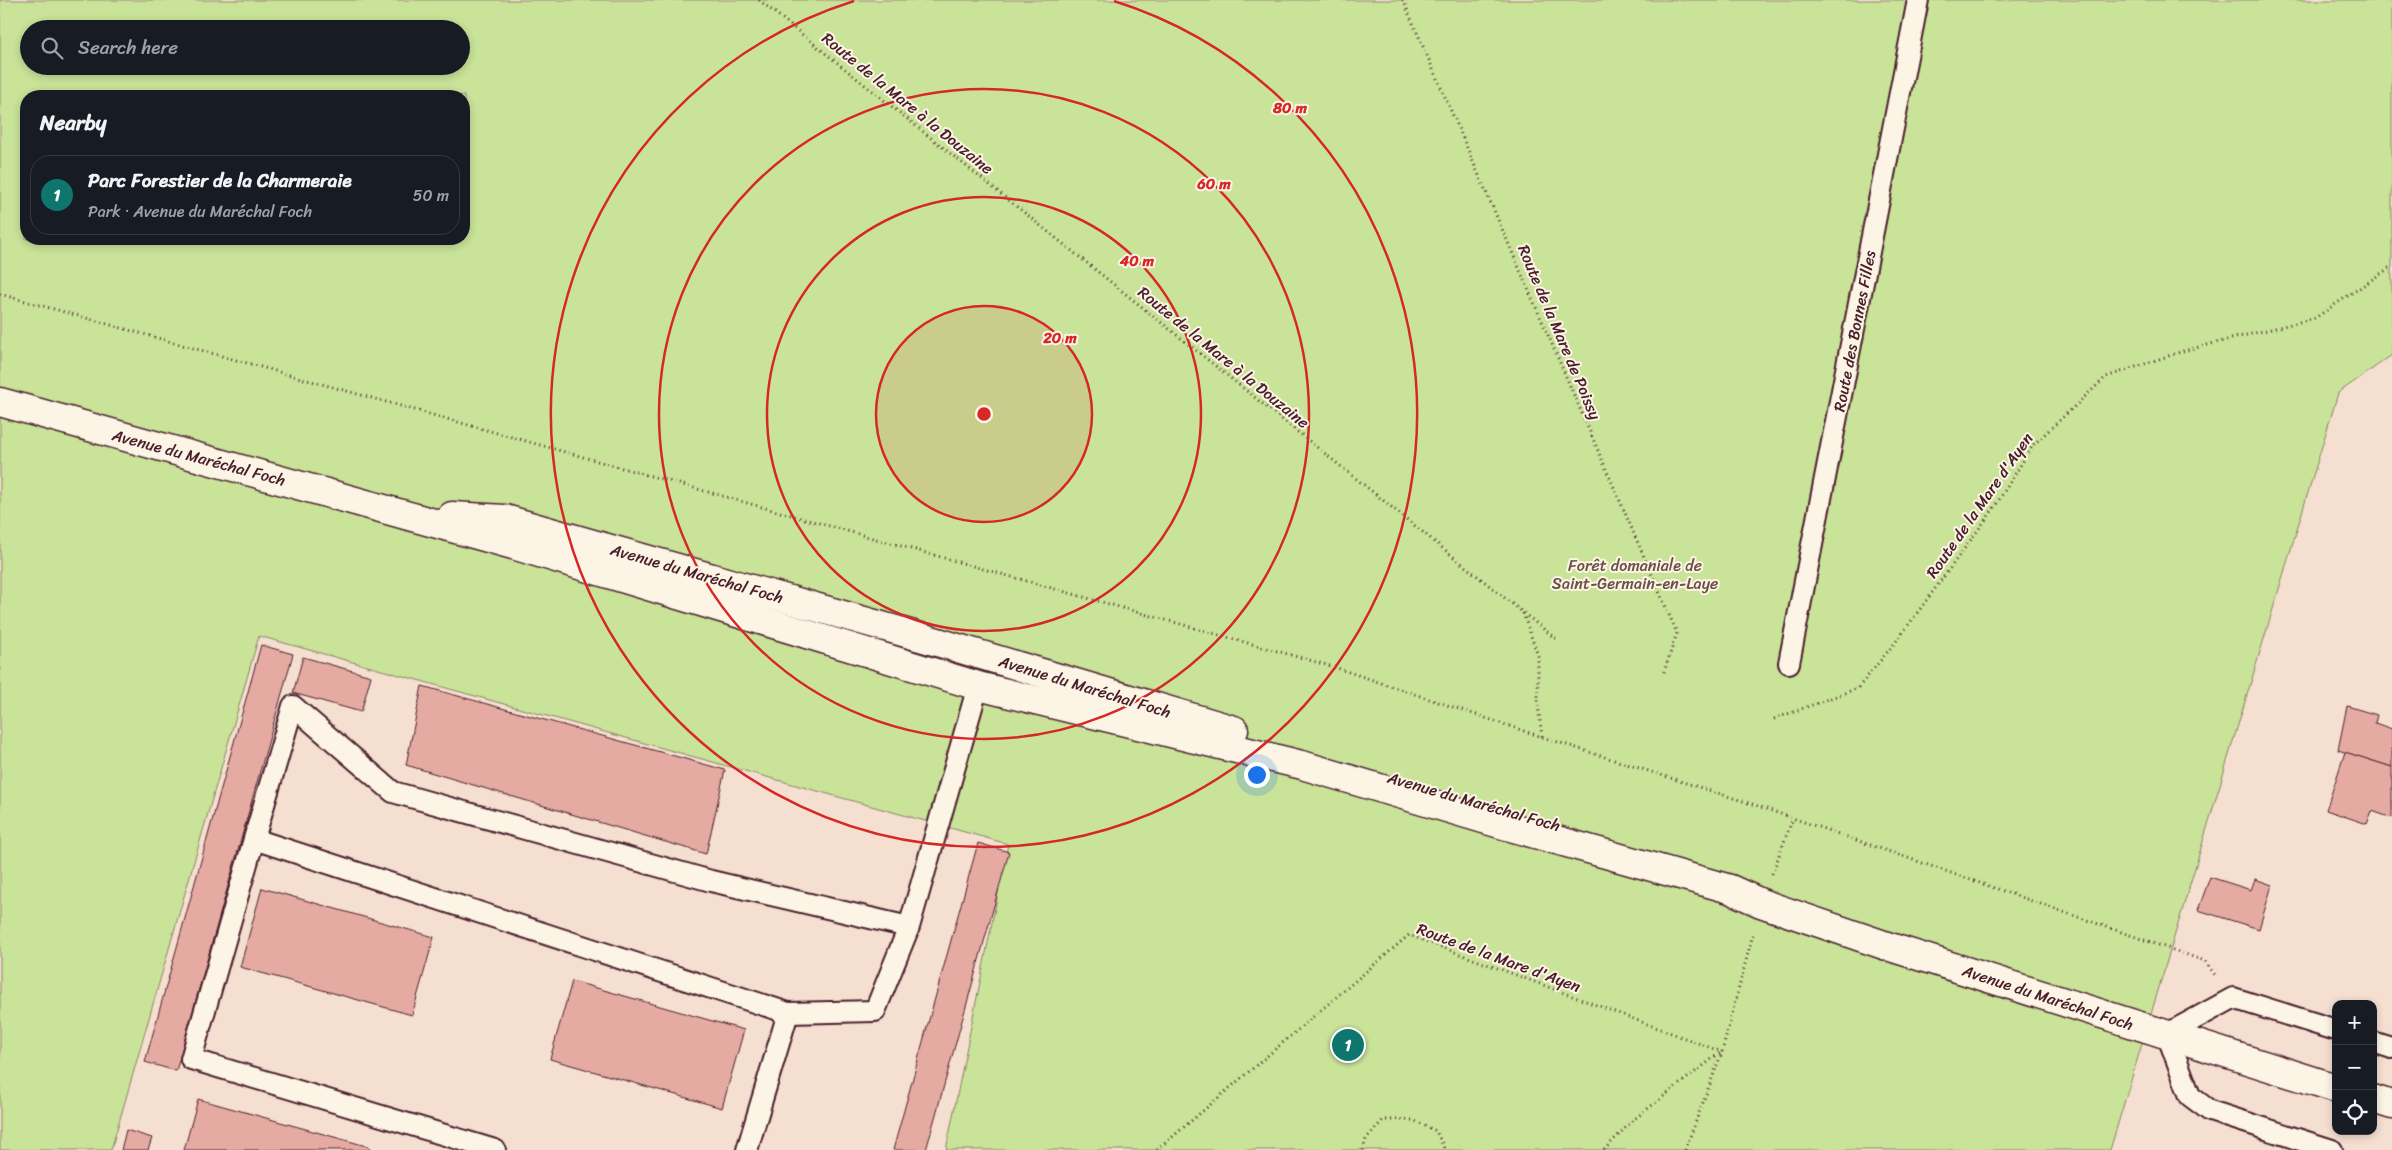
<!DOCTYPE html>
<html lang="en">
<head>
<meta charset="utf-8">
<style>
	body { margin:0; font-family:Sriracha,sans-serif; background:#20242c; color:#f1f3f6 }
	.controls { position:absolute; right:15px; bottom:15px; display:grid; overflow:hidden; border-radius:10px; box-shadow:0 2px 8px #0003 }
	.controls button { width:45px; height:45px; display:grid; place-items:center; padding:0; border:0; border-bottom:1px solid #363941; background:#171b24; color:#f1f3f6; font:25px sans-serif }
	.you { position:absolute; left:1256px; top:774px; width:18px; height:18px; margin:-12px; border:4px solid #fff; border-radius:50%; background:#1a73e8; box-shadow:0 0 0 8px #1a73e833 }
	.badge { display:grid; place-items:center; width:32px; height:32px; border-radius:50%; background:#0f766e; color:#fff; font-size:16px; font-weight:700 }
	.pin { position:absolute; translate:-50% -50%; border:2px solid #fff; box-shadow:0 1px 5px #0006 }
	.list { margin:0; padding:0; list-style:none }
	h2 { display:flex; justify-content:space-between; align-items:center; height:65px; margin:0; padding:0 20px; font-size:21px }
	h2 small { font-size:16px; font-weight:400; color:#9ea1a6 }
	.list li { display:grid; grid-template-columns:32px 1fr auto; gap:15px; align-items:center; box-sizing:border-box; height:80px; margin:0 10px 10px; padding:0 10px; border:1px solid #363941; border-radius:20px }
	.list b { display:block; font-size:19px; white-space:nowrap }
	.list p { margin:0; font-size:16px; white-space:nowrap; color:#9ea1a6 }
	.list em { font-size:16px; font-style:normal; color:#9ea1a6 }
	.icon { flex:none; width:28px; height:28px; fill:none; stroke:currentColor; stroke-width:2; stroke-linecap:round; stroke-linejoin:round }
	.map { position:relative; flex:none; width:2392px; height:1150px; overflow:hidden }
	.search { position:absolute; background:#171b24; box-shadow:0 2px 8px #0003; left:20px; top:20px; width:450px; height:55px; display:flex; align-items:center; gap:12px; box-sizing:border-box; padding:0 18px; border-radius:28px; color:#9ea1a6; font-size:19px }
	.panel { position:absolute; background:#171b24; box-shadow:0 2px 8px #0003; left:20px; top:90px; width:450px; height:155px; border-radius:20px }
	.map>svg:first-child { display:block }
	.green { fill:#c9e399; stroke:#8a8162; fill-rule:evenodd }
	.building { fill:#e5aba2; stroke:#4a1f2b }
	.lines { fill:none; stroke-linecap:round; stroke-linejoin:round }
	.service-casing { stroke:#4a1f2b; stroke-width:24 }
	.secondary-casing { stroke:#4a1f2b; stroke-width:31 }
	.path { stroke:#4a1f2b; stroke-width:3; stroke-dasharray:1 4; stroke-linecap:butt }
	.service { stroke:#fcf5e5; stroke-width:20 }
	.secondary { stroke:#fcf5e5; stroke-width:28 }
	.ring { fill:none; stroke:#d62828; stroke-width:2.5 }
	.labels { text-anchor:middle; stroke-width:4; stroke-linejoin:round; paint-order:stroke }
	.street-label { font-size:16px; fill:#4a1f2b; stroke:#fcf5e5 }
	.park-label { font-size:16px; fill:#6a5046; stroke:#fcf5e5 }
	.centre { fill:#d62828; stroke:#fcf5e5; stroke-width:2.5 }
	.ring-label { font-size:15px; text-anchor:middle; font-weight:bold; fill:#d62828; stroke:#fcf5e5; stroke-width:4; stroke-linejoin:round; paint-order:stroke }
</style>
</head>
<body>
<div class="map">
<svg width="2392" height="1150" viewBox="0 0 2392 1150">
	<rect width="100%" height="100%" fill="#f5dfd1"/>
	<filter id="ink" filterUnits="userSpaceOnUse"><feTurbulence type="fractalNoise" baseFrequency=".02" numOctaves="2"/><feDisplacementMap in="SourceGraphic" scale="10" xChannelSelector="R" yChannelSelector="G"/><feConvolveMatrix kernelMatrix="1 2 1 2 8 2 1 2 1" color-interpolation-filters="sRGB"/></filter>
	<g filter="url(#ink)">
		<path class="green" d="M 0,0 L 2392,0 L 2392,355 L 2338,393 L 2110,1150 L 946,1150 L 1008,844 L 259,636 L 111,1150 L 0,1150 ZM 29,29 L 461,29 L 461,66 L 29,66 ZM 26,96 L 464,96 L 464,239 L 26,239 Z"/>
		<g class="building">
			<polygon points="261,645 293,654 176,1071 145,1062"/>
			<polygon points="303,657 371,676 361,712 293,693"/>
			<polygon points="422,686 725,770 706,854 406,765"/>
			<polygon points="2347,706 2377,715 2375,723 2392,729 2392,767 2338,750"/>
			<polygon points="2345,752 2392,767 2392,818 2372,811 2367,824 2326,810"/>
			<polygon points="978,843 1009,852 926,1150 893,1150"/>
			<polygon points="2210,877 2251,890 2255,879 2272,885 2259,929 2198,910"/>
			<polygon points="262,888 434,937 412,1015 240,967"/>
			<polygon points="572,981 744,1030 722,1108 550,1059"/>
			<polygon points="198,1099 370,1147 369,1150 184,1150"/>
			<polygon points="126,1130 152,1138 148,1150 121,1150"/>
		</g>
		<g class="lines">
			<g class="service-casing">
				<g id="service">
					<polyline points="1789,663 1918,0"/>
					<polyline points="254,839 191,1059 495,1150"/>
					<polyline points="909,927 711,881 393,792 293,706 254,839 788,1013 875,1011 909,927 978,686"/>
					<polyline points="2373,1042 2392,1048"/>
					<polyline points="747,1150 788,1013"/>
					<polyline points="2332,1150 2210,1111 2190,1096 2167,1034 2233,998 2336,1030"/>
				</g>
			</g>
			<g class="secondary-casing">
				<g id="secondary">
					<polyline points="0,402 513,545 978,686 1302,765 1507,826 1730,889 1761,903 1887,946 2336,1088"/>
					<polyline points="452,516 505,519 924,638 1234,730"/>
					<polyline points="2373,1099 2392,1105"/>
				</g>
			</g>
			<g class="path">
				<polyline points="759,0 1556,639"/>
				<polyline points="1403,0 1677,633 1663,675"/>
				<polyline points="0,294 1334,667 1542,737 1752,804 2205,961 2215,975"/>
				<polyline points="1523,613 1538,656 1538,705 1542,737"/>
				<polyline points="1774,719 1858,688 1898,639 1992,511 2033,445 2106,377 2183,351 2315,318 2392,266"/>
				<polyline points="1772,874 1793,818"/>
				<polyline points="1157,1150 1409,935 1722,1052"/>
				<polyline points="1363,1150 1366,1139 1383,1120 1413,1120 1436,1131 1445,1150"/>
				<polyline points="1604,1150 1633,1120 1721,1052"/>
				<polyline points="1685,1150 1722,1052 1753,934"/>
			</g>
			<use href="#service" class="service"/>
			<use href="#secondary" class="secondary"/>
		</g>
	</g>
	<circle cx="984" cy="414" r="108" fill="#d62828" fill-opacity=".12"/>
	<g class="ring">
		<circle cx="984" cy="414" r="108"/>
		<circle cx="984" cy="414" r="217"/>
		<circle cx="984" cy="414" r="325"/>
		<path d="M1114 1A433 433 0 1 1 854 1"/>
	</g>
	<g class="labels">
		<g class="street-label">
			<text transform="translate(908 103) rotate(39)" y="6">Route de la Mare à la Douzaine</text>
			<text transform="translate(1854 331) rotate(-79)" y="6">Route des Bonnes Filles</text>
			<text transform="translate(1560 332) rotate(67)" y="6">Route de la Mare de Poissy</text>
			<text transform="translate(1224 357) rotate(39)" y="6">Route de la Mare à la Douzaine</text>
			<text transform="translate(199 457) rotate(15)" y="6">Avenue du Maréchal Foch</text>
			<text transform="translate(1979 505) rotate(-55)" y="6">Route de la Mare d'Ayen</text>
			<text transform="translate(697 573) rotate(16)" y="6">Avenue du Maréchal Foch</text>
			<text transform="translate(1085 686) rotate(17)" y="6">Avenue du Maréchal Foch</text>
			<text transform="translate(1474 801) rotate(16)" y="6">Avenue du Maréchal Foch</text>
			<text transform="translate(1499 957) rotate(20)" y="6">Route de la Mare d'Ayen</text>
			<text transform="translate(2048 997) rotate(18)" y="6">Avenue du Maréchal Foch</text>
		</g>
		<g class="park-label">
			<text x="1635" y="571">Forêt domaniale de<tspan x="1635" dy="18">Saint-Germain-en-Laye</tspan></text>
		</g>
	</g>
	<circle cx="984" cy="414" r="8" class="centre"/>
	<g class="ring-label">
		<text x="1290" y="113">80 m</text>
		<text x="1214" y="189">60 m</text>
		<text x="1137" y="266">40 m</text>
		<text x="1060" y="343">20 m</text>
	</g>
</svg>
<div class="controls">
<button>+</button>
<button>−</button>
<button><svg class="icon" aria-label="locate" viewBox="0 0 24 24"><circle cx="12" cy="12" r="6"/><path d="M12 2v4M12 18v4M2 12h4M18 12h4"/></svg></button>
</div>
<div class="you"></div>
<div class="pin badge" style="left:1348px;top:1045px">1</div>
<div class="search"><svg class="icon" aria-label="search" viewBox="0 0 24 24"><circle cx="10" cy="10" r="6"/><path d="M15 15l6 6"/></svg>Search here</div>
<section class="panel">
<h2>Nearby<small></small></h2>
<ul class="list">
<li><span class="badge">1</span><div><b>Parc Forestier de la Charmeraie</b><p>Park · Avenue du Maréchal Foch</p></div><em>50 m</em></li>
</ul>
</section>
</div>
</body>
</html>
